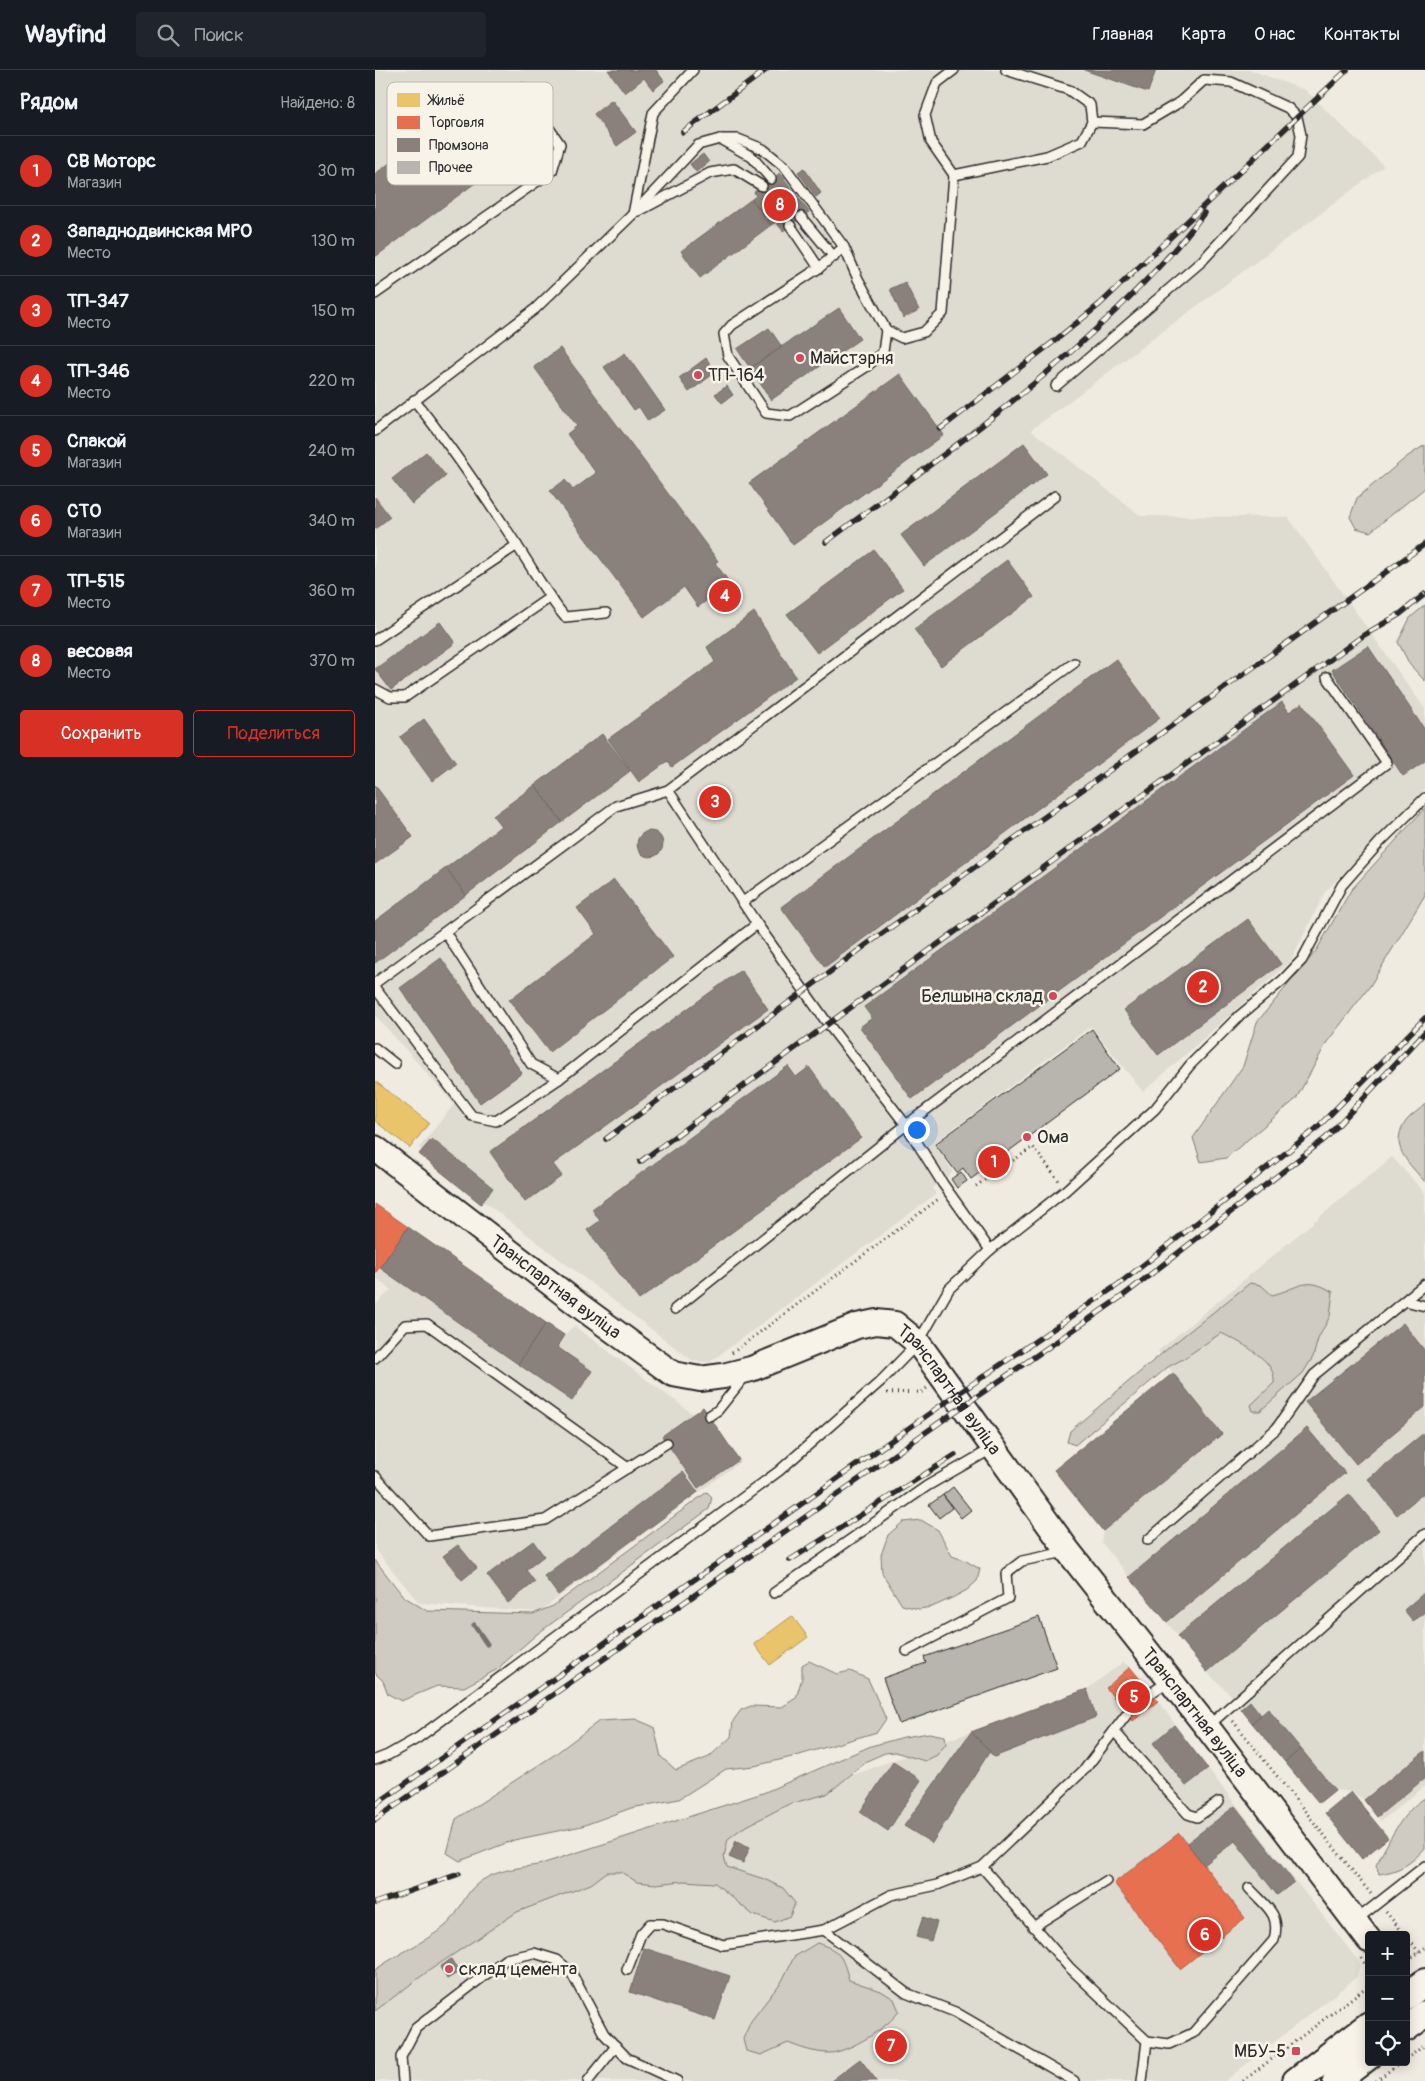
<!DOCTYPE html>
<html lang="ru">
<head>
<meta charset="utf-8">
<style>
	body { margin:0; font-family:Pangolin,sans-serif; background:#20242c; color:#f1f3f6 }
	.controls { position:absolute; right:15px; bottom:15px; display:grid; overflow:hidden; border-radius:5px; box-shadow:0 2px 12px #0003 }
	.controls button { width:45px; height:45px; display:grid; place-items:center; padding:0; border:0; border-bottom:1px solid #363941; background:#171b24; color:#f1f3f6; font:25px sans-serif }
	.you { position:absolute; left:541px; top:1059px; width:18px; height:18px; margin:-12px; border:4px solid #fff; border-radius:50%; background:#1a73e8; box-shadow:0 0 0 8px #1a73e833 }
	.badge { display:grid; place-items:center; width:32px; height:32px; border-radius:50%; background:#d93025; color:#fff; font-size:16px; font-weight:700 }
	.pin { position:absolute; translate:-50% -50%; border:2px solid #fff; box-shadow:0 1px 5px #0006 }
	.list { margin:0; padding:0; list-style:none }
	h2 { display:flex; justify-content:space-between; align-items:center; height:65px; margin:0; padding:0 20px; font-size:21px }
	h2 small { font-size:16px; font-weight:400; color:#9ea1a6 }
	.list li { display:grid; grid-template-columns:32px 1fr auto; gap:15px; align-items:center; box-sizing:border-box; height:70px; padding:0 20px; border-top:1px solid #363941 }
	.list b { display:block; font-size:19px; white-space:nowrap }
	.list p { margin:0; font-size:16px; white-space:nowrap; color:#9ea1a6 }
	.list em { font-size:16px; font-style:normal; color:#9ea1a6 }
	.actions { display:flex; gap:10px; padding:15px 20px }
	.actions a { flex:1; padding:11px 0; border:1px solid #d93025; border-radius:5px; text-align:center; font-size:18px; color:#d93025 }
	.actions .main { background:#d93025; color:#fff }
	.icon { flex:none; width:28px; height:28px; fill:none; stroke:currentColor; stroke-width:2; stroke-linecap:round; stroke-linejoin:round }
	.map { position:relative; flex:none; width:1050px; height:2011px; overflow:hidden }
	header { display:flex; align-items:center; gap:30px; box-sizing:border-box; height:70px; padding:0 25px; background:#171b24; border-bottom:1px solid #363941 }
	header strong { font-size:24px }
	nav { display:flex; gap:28px; margin-inline-start:auto; font-size:18px }
	.search { width:350px; height:45px; background:#20242c; display:flex; align-items:center; gap:12px; box-sizing:border-box; padding:0 18px; border-radius:5px; color:#9ea1a6; font-size:19px }
	main { display:flex }
	aside { flex:1; background:#171b24 }
	.map>svg:first-child { display:block }
	.built { fill:#dedbd1 }
	.green { fill:#cfcbc2; stroke:#7d7b76 }
	.homes { fill:#e9c46a; stroke:#b09657 }
	.shops { fill:#e76f51; stroke:#af5b46 }
	.industry { fill:#8a817c; stroke:#6e6764 }
	.lines { fill:none; stroke-linecap:round; stroke-linejoin:round }
	.stream { stroke:#74726e; stroke-width:5 }
	.building { fill:#b8b5ae; stroke:#2b2b2b }
	.lane-casing { stroke:#2b2b2b; stroke-width:12 }
	.secondary-casing { stroke:#2b2b2b; stroke-width:28 }
	.primary-casing { stroke:#2b2b2b; stroke-width:30 }
	.path { stroke:#2b2b2b; stroke-width:3; stroke-dasharray:1 4; stroke-linecap:butt }
	.lane { stroke:#f7f3e8; stroke-width:9 }
	.secondary { stroke:#f7f3e8; stroke-width:24 }
	.primary { stroke:#f7f3e8; stroke-width:26 }
	.rail-casing { stroke:#2b2b2b; stroke-width:5.5 }
	.rail { stroke:#f7f3e8; stroke-width:4; stroke-dasharray:11; stroke-linecap:butt }
	.poi-dot { fill:#d1495b; stroke:#f7f3e8; stroke-width:2 }
	.labels { text-anchor:middle; stroke-width:5; stroke-linejoin:round; paint-order:stroke }
	.poi-label { font-size:18px; fill:#2b2b2b; stroke:#f7f3e8; text-anchor:start }
	.street-label { font-size:18px; fill:#2b2b2b; stroke:#f7f3e8 }
	.key { fill:#f7f3e8; stroke:#bab7af; stroke-width:1 }
	.key-label { font-size:14px; fill:#2b2b2b }
</style>
</head>
<body>
<header>
<strong>Wayfind</strong>
<div class="search"><svg class="icon" aria-label="search" viewBox="0 0 24 24"><circle cx="10" cy="10" r="6"/><path d="M15 15l6 6"/></svg>Поиск</div>
<nav><a>Главная</a><a>Карта</a><a>О нас</a><a>Контакты</a></nav>
</header>
<main>
<aside>
<h2>Рядом<small>Найдено: 8</small></h2>
<ul class="list">
<li><span class="badge">1</span><div><b>СВ Моторс</b><p>Магазин</p></div><em>30 m</em></li>
<li><span class="badge">2</span><div><b>Западнодвинская МРО</b><p>Место</p></div><em>130 m</em></li>
<li><span class="badge">3</span><div><b>ТП-347</b><p>Место</p></div><em>150 m</em></li>
<li><span class="badge">4</span><div><b>ТП-346</b><p>Место</p></div><em>220 m</em></li>
<li><span class="badge">5</span><div><b>Спакой</b><p>Магазин</p></div><em>240 m</em></li>
<li><span class="badge">6</span><div><b>СТО</b><p>Магазин</p></div><em>340 m</em></li>
<li><span class="badge">7</span><div><b>ТП-515</b><p>Место</p></div><em>360 m</em></li>
<li><span class="badge">8</span><div><b>весовая</b><p>Место</p></div><em>370 m</em></li>
</ul>
<div class="actions"><a class="main">Сохранить</a><a>Поделиться</a></div>
</aside>
<div class="map">
<svg width="1050" height="2011" viewBox="0 0 1050 2011">
	<rect width="100%" height="100%" fill="#efebe0"/>
	<filter id="ink" filterUnits="userSpaceOnUse"><feTurbulence type="fractalNoise" baseFrequency=".02" numOctaves="2"/><feDisplacementMap in="SourceGraphic" scale="10" xChannelSelector="R" yChannelSelector="G"/><feConvolveMatrix kernelMatrix="1 2 1 2 8 2 1 2 1" color-interpolation-filters="sRGB"/></filter>
	<g filter="url(#ink)">
		<g class="built">
			<polygon points="0,0 875,0 930,20 1009,96 656,360 766,446 913,447 1050,639 1050,719 950,822 916,891 768,1022 716,956 559,1073 578,1102 557,1118 561,1124 335,1292 318,1291 107,1130 44,1078 79,1034 0,945"/>
			<polygon points="1017,1087 1050,1123 1050,1716 1006,1751 989,1730 977,1722 960,1720 892,1640 886,1645 875,1632 866,1639 861,1630 832,1602 726,1472 728,1461 679,1400 798,1304 783,1281"/>
			<polygon points="33,1157 189,1265 199,1256 318,1344 328,1337 366,1391 164,1542 44,1533 0,1479 0,1235 16,1220 0,1207"/>
			<polygon points="748,1592 755,1597 783,1631 833,1699 985,1893 982,1907 850,2011 0,2011 0,1924 152,1825 712,1619"/>
		</g>
		<g class="green">
			<polygon points="1050,375 1050,418 995,462 981,458 975,447 982,428 1033,386"/>
			<polygon points="1050,535 1050,611 1035,595 1023,572 1035,548"/>
			<polygon points="1050,738 1050,825 995,916 952,972 921,1029 851,1088 826,1092 818,1068 868,996 882,952 941,881 976,820"/>
			<path d="M 1050,1034 L 1050,1112 C 1034,1093 1012,1076 1032,1050 C 1037,1044 1045,1040 1050,1034 Z"/>
			<path d="M 875,1213 L 886,1215 L 897,1225 C 925,1218 930,1205 958,1222 L 955,1246 L 943,1269 L 938,1287 L 928,1303 L 885,1341 L 878,1341 L 876,1335 L 899,1313 C 899,1309 899,1304 897,1301 C 890,1285 861,1270 846,1263 L 808,1289 L 793,1297 L 700,1375 L 692,1372 L 695,1361 L 797,1275 Z"/>
			<polygon points="332,1422 337,1427 334,1439 162,1564 121,1600 89,1617 62,1616 26,1631 13,1624 8,1611 0,1603 0,1490 28,1526 52,1541 158,1544 178,1536"/>
			<polygon points="546,1450 563,1460 577,1486 591,1491 605,1499 602,1511 592,1520 577,1528 557,1537 544,1539 527,1535 507,1503 506,1485 513,1465 528,1452"/>
			<polygon points="434,1591 462,1604 475,1601 493,1609 511,1649 502,1662 421,1686 379,1696 351,1699 304,1729 256,1738 207,1756 139,1770 85,1791 72,1783 81,1749 179,1685 224,1651 260,1649 279,1657 286,1687 301,1700 334,1687 356,1667 358,1651 366,1640 376,1636 407,1637 421,1628 427,1608 427,1595"/>
			<path d="M 554,1663 L 570,1666 L 571,1674 L 562,1685 L 550,1691 L 520,1682 L 510,1683 L 494,1690 L 452,1724 L 414,1734 L 366,1759 L 353,1769 L 349,1787 L 352,1797 L 389,1809 L 408,1818 L 420,1833 L 415,1846 L 400,1852 L 378,1845 L 340,1813 L 308,1811 L 281,1814 L 262,1812 L 246,1802 L 232,1802 L 216,1814 L 142,1842 L 52,1902 L 0,1941 L 0,1900 C 22,1884 48,1873 69,1857 C 82,1847 86,1832 96,1820 C 112,1801 141,1798 163,1795 L 388,1723 L 496,1676 L 529,1667 Z"/>
			<path d="M 1050,1728 L 1050,1778 C 1036,1794 1025,1801 1004,1804 L 1001,1795 C 1014,1772 1026,1742 1050,1728 Z"/>
			<path d="M 442,1873 C 467,1881 467,1887 474,1910 L 506,1921 L 519,1929 L 524,1941 C 514,1957 474,1982 455,1983 C 439,1983 426,1978 413,1973 L 386,1985 L 371,1981 L 368,1969 L 376,1951 L 407,1911 L 419,1887 Z"/>
		</g>
		<g class="homes">
			<polygon points="0,1011 54,1053 35,1078 0,1051"/>
			<polygon points="417,1546 433,1567 395,1595 379,1574"/>
		</g>
		<g class="shops">
			<polygon points="0,1134 33,1157 0,1204"/>
			<polygon points="755,1597 783,1631 758,1651 731,1618"/>
			<polygon points="804,1763 870,1848 805,1899 739,1813"/>
		</g>
		<g class="industry">
			<polygon points="233,0 281,0 289,11 278,20 269,8 250,23"/>
			<polygon points="709,0 781,0 773,22"/>
			<polygon points="113,20 153,74 0,187 0,104"/>
			<polygon points="237,30 261,62 242,76 219,44"/>
			<polygon points="328,84 334,92 321,102 315,94"/>
			<polygon points="429,98 446,123 441,127 423,102"/>
			<polygon points="405,103 434,142 408,161 401,152 396,155 377,129 381,126 379,122"/>
			<polygon points="377,129 396,155 325,208 306,181"/>
			<polygon points="530,212 544,240 528,248 515,219"/>
			<polygon points="464,238 485,269 396,330 375,298"/>
			<polygon points="394,258 407,277 375,298 362,279"/>
			<polygon points="185,278 343,491 340,493 355,513 323,537 309,517 269,547 175,421 190,410 198,420 221,403 192,364 202,356 159,297"/>
			<polygon points="250,283 290,340 273,351 264,337 259,340 229,297"/>
			<polygon points="331,288 341,302 314,322 304,308"/>
			<polygon points="525,304 569,365 418,475 374,413"/>
			<polygon points="352,316 358,325 347,333 340,324"/>
			<polygon points="649,373 672,404 549,496 526,465"/>
			<polygon points="51,382 71,406 37,434 17,409"/>
			<polygon points="0,427 15,447 0,459"/>
			<polygon points="499,480 528,519 442,583 412,544"/>
			<polygon points="632,490 659,527 566,596 539,559"/>
			<polygon points="355,513 363,524 344,538 336,528"/>
			<polygon points="379,542 421,607 297,697 293,691 264,712 233,669 340,592 332,577"/>
			<polygon points="65,552 80,573 16,620 0,599"/>
			<polygon points="993,576 1050,660 1050,691 1028,706 957,600"/>
			<polygon points="741,589 785,648 450,897 406,837"/>
			<polygon points="907,632 914,642 927,633 979,705 537,1029 485,957 497,948 489,937"/>
			<polygon points="49,649 81,693 57,711 25,667"/>
			<polygon points="227,664 255,701 187,752 160,715"/>
			<polygon points="0,715 38,767 0,794"/>
			<polygon points="160,715 187,752 91,825 71,798 126,756 118,746"/>
			<polygon points="340,724 348,733 340,739 333,730"/>
			<circle cx="275" cy="774" r="13"/>
			<polygon points="71,798 91,825 0,893 0,851"/>
			<polygon points="239,810 298,887 174,982 134,930 221,864 202,838"/>
			<polygon points="873,849 906,894 783,985 749,940"/>
			<polygon points="66,888 147,1003 105,1033 25,918"/>
			<polygon points="366,900 393,939 178,1094 187,1106 150,1132 115,1082"/>
			<polygon points="413,996 421,1007 434,997 486,1068 264,1230 212,1160 225,1151 217,1139"/>
			<polygon points="57,1069 118,1118 106,1134 44,1084"/>
			<polygon points="33,1157 171,1253 143,1294 5,1198"/>
			<polygon points="171,1253 189,1265 182,1277 217,1301 197,1331 143,1294"/>
			<polygon points="1028,1253 1050,1281 1050,1337 981,1394 930,1332"/>
			<polygon points="798,1303 847,1364 728,1461 679,1400"/>
			<polygon points="328,1337 364,1390 323,1418 287,1366"/>
			<polygon points="932,1358 970,1403 792,1552 754,1507"/>
			<polygon points="1050,1362 1050,1422 1022,1445 993,1409"/>
			<polygon points="308,1402 323,1422 183,1525 169,1506"/>
			<polygon points="974,1424 1004,1460 832,1602 802,1566"/>
			<polygon points="158,1471 169,1486 151,1500 160,1512 133,1533 112,1505"/>
			<polygon points="83,1475 102,1498 87,1510 68,1486"/>
			<polygon points="1050,1522 1050,1542 1038,1551 1029,1540"/>
			<polygon points="712,1619 721,1647 619,1687 596,1662"/>
			<polygon points="875,1631 886,1645 877,1653 866,1639"/>
			<polygon points="893,1639 926,1679 910,1692 877,1653"/>
			<polygon points="799,1655 833,1699 811,1716 778,1673"/>
			<polygon points="596,1662 615,1681 557,1773 529,1756"/>
			<polygon points="926,1679 960,1720 944,1733 910,1692"/>
			<polygon points="1050,1681 1050,1708 1002,1747 989,1730"/>
			<polygon points="518,1692 546,1710 513,1761 485,1742"/>
			<polygon points="976,1722 1013,1768 987,1789 950,1743"/>
			<polygon points="860,1736 919,1812 902,1825 860,1771 829,1795 812,1773"/>
			<polygon points="361,1771 375,1777 368,1793 354,1787"/>
			<polygon points="548,1847 562,1852 556,1871 541,1867"/>
			<polygon points="269,1878 355,1906 340,1950 255,1922"/>
			<polygon points="76,1889 84,1902 72,1909 65,1897"/>
			<polygon points="519,1961 530,1978 514,1990 502,1973"/>
			<polygon points="485,1989 502,2011 456,2011"/>
		</g>
		<g class="lines">
			<polyline class="stream" points="99,1555 112,1574"/>
		</g>
		<g class="building">
			<polygon points="717,959 745,999 596,1109 588,1098 582,1103 560,1074"/>
			<polygon points="586,1102 592,1111 582,1118 576,1109"/>
			<polygon points="578,1417 596,1440 586,1448 568,1425"/>
			<polygon points="568,1425 577,1438 564,1448 554,1435"/>
			<polygon points="664,1547 682,1598 524,1654 508,1608 551,1593 549,1587"/>
		</g>
		<g class="lines">
			<g class="lane-casing">
				<g id="lane">
					<polyline points="345,69 363,69 388,79 410,97 469,177 483,209 511,260 508,282 491,297 415,346 391,343 353,286 349,264 357,255 444,198 469,177"/>
					<polyline points="579,105 672,86 707,71 717,52 715,35 694,20 631,0"/>
					<polyline points="264,141 335,103 359,99 387,116"/>
					<polyline points="258,144 278,43 318,0"/>
					<polyline points="426,147 459,187"/>
					<polyline points="415,155 444,198"/>
					<polyline points="0,224 177,101 185,74 146,18"/>
					<polyline points="511,260 527,268 549,262 568,243 579,105 556,72 550,45 562,13 579,0"/>
					<polyline points="681,316 827,191 923,87 926,65 922,47 913,38 856,12 829,10 805,32 768,54 717,52"/>
					<path d="M 39,330 C 76,376 109,425 141,474 C 158,499 171,524 190,547 L 231,543"/>
					<polyline points="0,361 160,239 258,144 323,75 345,69 377,87 396,109"/>
					<polyline points="0,570 142,475"/>
					<polyline points="0,619 15,627 30,627 174,528"/>
					<polyline points="293,720 382,854"/>
					<polyline points="368,832 699,593"/>
					<polyline points="70,862 156,994 184,1009 382,854 453,954 531,1055 568,1114 615,1180"/>
					<polyline points="0,913 241,736 293,720 680,426"/>
					<polyline points="0,918 97,1046 121,1051 184,1009"/>
					<polyline points="0,978 20,994"/>
					<polyline points="1030,1231 1050,1236"/>
					<polyline points="300,1239 531,1055 1012,693 952,607"/>
					<polyline points="0,1288 30,1255 52,1254 253,1398"/>
					<polyline points="334,1346 343,1340 371,1305"/>
					<polyline points="0,1406 54,1466 170,1450 292,1373"/>
					<polyline points="773,1470 901,1359 939,1305 1050,1214"/>
					<polyline points="399,1523 552,1416 618,1378"/>
					<polyline points="532,1581 633,1528 631,1503 647,1491 690,1482"/>
					<polyline points="776,1623 794,1611"/>
					<polyline points="832,1657 1050,1464"/>
					<polyline points="739,1661 813,1744 822,1747 844,1732"/>
					<polyline points="0,1690 13,1685 43,1668 404,1401 506,1311 543,1273 574,1219 615,1180 691,1120 780,1039 815,995 863,947 908,910 927,890 967,815 1005,772 1050,728"/>
					<path d="M 607,1797 L 694,1897 L 772,1971 L 794,1974 L 818,1963 L 899,1870 C 906,1843 891,1837 874,1818"/>
					<polyline points="980,1851 1050,1796"/>
					<polyline points="658,1857 731,1811"/>
					<polyline points="449,1860 531,1923 580,1942 699,2011"/>
					<polyline points="252,1900 266,1864 275,1854 288,1854 348,1875 449,1860 516,1825 562,1815 607,1797 710,1699 752,1644"/>
					<polyline points="28,2011 26,1987 41,1958 131,1889 159,1883 182,1890 196,1902 229,1964 252,1988 302,2011"/>
					<polyline points="213,2011 241,1976"/>
					<polyline points="767,2011 772,1971"/>
				</g>
			</g>
			<g class="secondary-casing">
				<g id="secondary">
					<path id="s1" d="M 0,1078 L 209,1239 L 298,1304 L 325,1309 L 348,1306 L 376,1299 L 482,1256 L 501,1252 L 520,1254 L 543,1273 L 693,1481 L 832,1657 L 994,1870"/>
				</g>
			</g>
			<g class="primary-casing">
				<g id="primary">
					<polyline points="1031,1926 1050,1912"/>
					<polyline points="1031,1958 1050,1944"/>
					<polyline points="921,2011 994,1955"/>
					<polyline points="961,2011 994,1986"/>
				</g>
			</g>
			<g class="path">
				<polyline points="601,1116 658,1077 684,1111"/>
				<polyline points="357,1283 565,1128"/>
				<polyline points="512,1323 547,1322 552,1318"/>
				<polyline points="858,1651 996,1824"/>
				<polyline points="1011,1842 1030,1865"/>
				<polyline points="1031,1866 1044,1882"/>
				<polyline points="986,1888 994,1900"/>
				<polyline points="1033,1890 1050,1878"/>
				<polyline points="1031,1989 1050,1975"/>
				<polyline points="868,2011 994,1915"/>
				<polyline points="1001,2011 1026,1992"/>
			</g>
			<use href="#lane" class="lane"/>
			<use href="#secondary" class="secondary"/>
			<use href="#primary" class="primary"/>
			<g class="rail-casing">
				<g id="rail">
					<polyline points="308,62 391,0"/>
					<polyline points="565,359 682,269 725,234 972,0"/>
					<path d="M 451,472 C 543,404 637,337 721,259 C 760,223 797,186 829,143"/>
					<polyline points="231,1069 491,875 1050,474"/>
					<polyline points="265,1092 453,954 989,565 1025,544 1050,524"/>
					<polyline points="415,1490 580,1385"/>
					<polyline points="0,1735 568,1334 744,1214 941,1059 1050,948"/>
					<polyline points="0,1750 588,1336 749,1225 951,1068 1050,962"/>
					<polyline points="0,1833 84,1804"/>
				</g>
			</g>
			<use href="#rail" class="rail"/>
		</g>
	</g>
	<g class="poi-dot">
		<circle cx="425" cy="288" r="5"/>
		<circle cx="323" cy="305" r="5"/>
		<circle cx="678" cy="926" r="5"/>
		<circle cx="652" cy="1067" r="5"/>
		<circle cx="74" cy="1899" r="5"/>
		<rect x="916" y="1976" width="10" height="10" rx="2.5"/>
	</g>
	<g class="labels">
		<g class="poi-label">
			<text x="435" y="294">Майстэрня</text>
			<text x="333" y="311">ТП-164</text>
			<text x="668" y="932" text-anchor="end">Белшына склад</text>
			<text x="662" y="1073">Ома</text>
			<text x="84" y="1905">склад цемента</text>
			<text x="911" y="1987" text-anchor="end">МБУ-5</text>
		</g>
		<g class="street-label">
			<text dy="6" stroke="none"><textPath href="#s1" startOffset="228">Транспартная вуліца</textPath></text>
			<text dy="6" stroke="none"><textPath href="#s1" startOffset="692">Транспартная вуліца</textPath></text>
			<text dy="6" stroke="none"><textPath href="#s1" startOffset="1098">Транспартная вуліца</textPath></text>
		</g>
	</g>
	<rect x="12" y="12" width="166" height="103" rx="8" class="key"/>
	<rect x="22" y="23" width="23" height="14" fill="#e9c46a"/>
	<rect x="22" y="46" width="23" height="13" fill="#e76f51"/>
	<rect x="22" y="68" width="23" height="14" fill="#8a817c"/>
	<rect x="22" y="91" width="23" height="13" fill="#b8b5ae"/>
	<g class="key-label">
		<text x="54" y="35">Жильё</text>
		<text x="54" y="57">Торговля</text>
		<text x="54" y="80">Промзона</text>
		<text x="54" y="102">Прочее</text>
	</g>
</svg>
<div class="controls">
<button>+</button>
<button>−</button>
<button><svg class="icon" aria-label="locate" viewBox="0 0 24 24"><circle cx="12" cy="12" r="6"/><path d="M12 2v4M12 18v4M2 12h4M18 12h4"/></svg></button>
</div>
<div class="you"></div>
<div class="pin badge" style="left:619px;top:1092px">1</div>
<div class="pin badge" style="left:828px;top:917px">2</div>
<div class="pin badge" style="left:340px;top:732px">3</div>
<div class="pin badge" style="left:350px;top:526px">4</div>
<div class="pin badge" style="left:759px;top:1627px">5</div>
<div class="pin badge" style="left:830px;top:1865px">6</div>
<div class="pin badge" style="left:516px;top:1976px">7</div>
<div class="pin badge" style="left:405px;top:135px">8</div>
</div>
</main>
</body>
</html>
